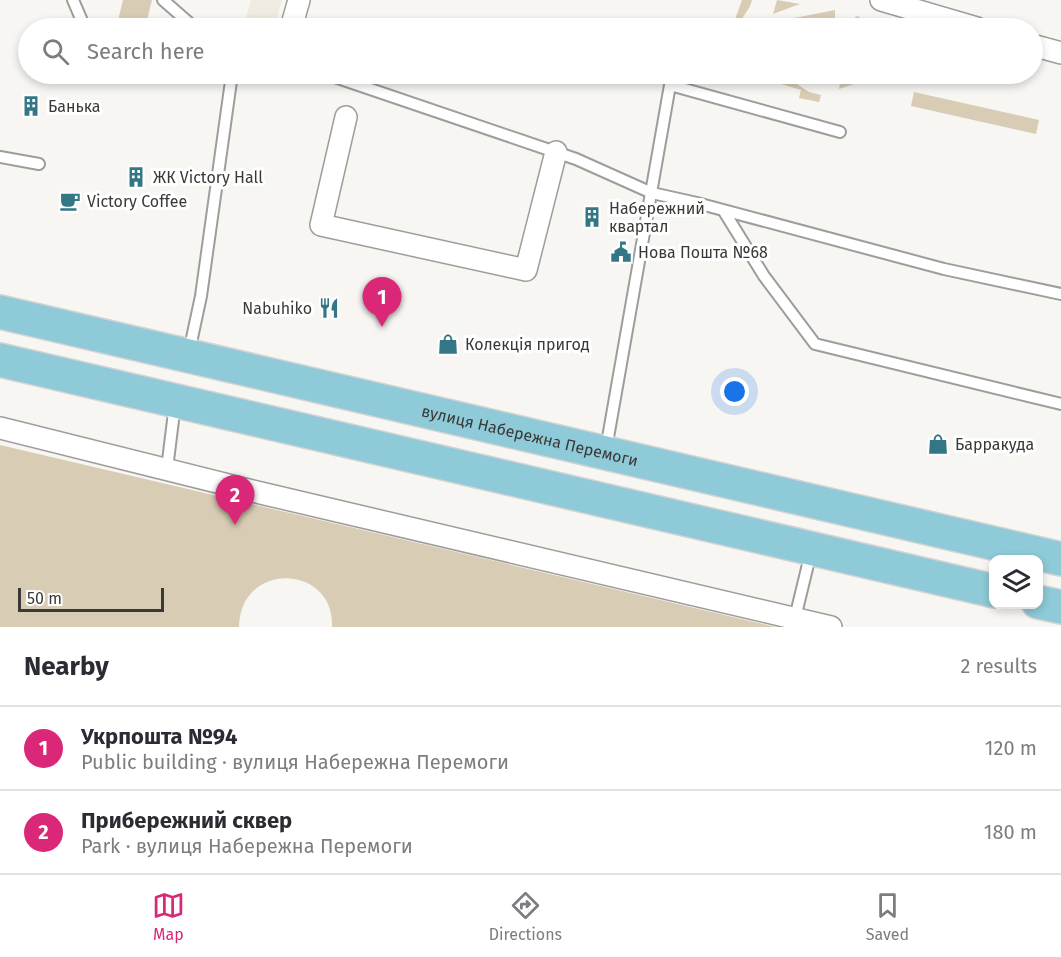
<!DOCTYPE html>
<html lang="en">
<head>
<meta charset="utf-8">
<style>
	body { margin:0; font-family:"Fira Sans",sans-serif; background:#f7f7f7; color:#2b2b33 }
	.controls { position:absolute; right:18px; bottom:18px; display:grid; overflow:hidden; border-radius:12px; box-shadow:0 3px 9px #0003 }
	.controls button { width:54px; height:54px; display:grid; place-items:center; padding:0; border:0; border-bottom:2px solid #e1e1e2; background:#fff; color:#2b2b33; font:30px sans-serif }
	.scale { position:absolute; left:18px; bottom:15px; width:146px; box-sizing:border-box; padding-left:6px; border:3px solid #3a3938; border-top:0; font-size:16px; line-height:21px; white-space:nowrap; color:#3a3938; -webkit-text-stroke:4px #fff; paint-order:stroke }
	.you { position:absolute; left:735px; top:392px; width:21px; height:21px; margin:-15px; border:4px solid #fff; border-radius:50%; background:#1a73e8; box-shadow:0 0 0 9px #1a73e833 }
	.badge { display:grid; place-items:center; width:39px; height:39px; border-radius:50%; background:#db2777; color:#fff; font-size:20px; font-weight:700 }
	.pin { position:absolute; translate:-50% -50px; filter:drop-shadow(0 2px 3px #0008) }
	.pin::after { content:''; position:absolute; top:32px; width:21px; height:18px; background:inherit; clip-path:polygon(0 0,100% 0,50% 100%) }
	.list { margin:0; padding:0; list-style:none }
	h2 { display:flex; justify-content:space-between; align-items:center; height:78px; margin:0; padding:0 24px; font-size:26px }
	h2 small { font-size:20px; font-weight:400; color:#7c7c81 }
	.list li { display:grid; grid-template-columns:39px 1fr auto; gap:18px; align-items:center; box-sizing:border-box; height:84px; padding:0 24px; border-top:2px solid #e1e1e2 }
	.list b { display:block; font-size:22px; white-space:nowrap }
	.list p { margin:0; font-size:20px; white-space:nowrap; color:#7c7c81 }
	.list em { font-size:20px; font-style:normal; color:#7c7c81 }
	.icon { flex:none; width:33px; height:33px; fill:none; stroke:currentColor; stroke-width:2; stroke-linecap:round; stroke-linejoin:round }
	.map { position:relative; flex:none; width:1061px; height:627px; overflow:hidden }
	.search { position:absolute; background:#fff; box-shadow:0 3px 9px #0003; left:18px; right:18px; top:18px; height:66px; display:flex; align-items:center; gap:15px; box-sizing:border-box; padding:0 21px; border-radius:33px; color:#7c7c81; font-size:22px }
	.sheet { height:246px; background:#fff }
	nav { display:flex; justify-content:space-around; align-items:center; box-sizing:border-box; height:84px; border-top:2px solid #e1e1e2; background:#fff; font-size:16px; color:#7c7c81 }
	nav a { display:grid; justify-items:center; gap:3px }
	nav .on { color:#db2777 }
	.map>svg:first-child { display:block }
	.built { fill:#f0ebe1 }
	.green { fill:#d8ccb4 }
	.lines { fill:none; stroke-linecap:round; stroke-linejoin:round }
	.lane-casing { stroke:#9f9d9b; stroke-width:14 }
	.street-casing { stroke:#9f9d9b; stroke-width:24 }
	.primary-casing { stroke:#d4d3d3; stroke-width:36 }
	.lane { stroke:#fff; stroke-width:10 }
	.street { stroke:#fff; stroke-width:21 }
	.primary { stroke:#8ecad7; stroke-width:33 }
	.labels { text-anchor:middle; stroke-width:6; stroke-linejoin:round; paint-order:stroke }
	.poi-label { font-size:16px; fill:#3a3938; stroke:#fff; text-anchor:start }
	.street-label { font-size:16px; fill:#3a3938; stroke:#fff }
</style>
</head>
<body>
<div class="map">
<svg width="1061" height="627" viewBox="0 0 1061 627">
	<rect width="100%" height="100%" fill="#f7f6f3"/>
	<polygon class="built" points="251,0 282,0 274,28 243,28"/>
	<g class="green">
		<polygon points="123,0 152,0 145,28 117,25"/>
		<path d="M 742,0 L 752,0 C 749,12 741,17 737,28 L 732,28 Z"/>
		<polygon points="777,0 800,4 773,14"/>
		<polygon points="835,10 835,22 826,28 796,23 794,18"/>
		<polygon points="858,16 873,28 855,28 855,17"/>
		<polygon points="748,74 782,74 809,92 821,95 819,102 799,98 801,90"/>
		<polygon points="847,74 864,74 863,81 839,89 841,78"/>
		<polygon points="914,92 1039,120 1036,134 911,106"/>
		<path d="M 0,445 L 776,627 L 332,627 C 335,564 240,560 239,627 L 0,627 Z"/>
	</g>
	<g class="lines">
		<g class="lane-casing">
			<g id="lane">
				<polyline points="73,0 85,28"/>
				<polyline points="163,0 195,28"/>
				<polyline points="326,74 576,159 652,193 697,203 944,269 1061,294"/>
				<polyline points="74,77 75,74"/>
				<polyline points="0,157 39,164"/>
				<polyline points="725,213 764,276 815,344 1061,404"/>
				<polyline points="189,352 201,296 232,74"/>
				<polyline points="606,449 670,85 840,132"/>
				<polyline points="167,469 175,404"/>
				<polyline points="794,622 811,552"/>
			</g>
		</g>
		<g class="street-casing">
			<g id="street">
				<polyline points="881,0 977,28"/>
				<polyline points="291,28 299,0"/>
				<polyline points="1032,45 1061,53"/>
				<polyline points="346,117 321,225 526,270 556,152"/>
				<polyline points="0,428 265,494 831,627"/>
			</g>
		</g>
		<g class="primary-casing">
			<g id="primary">
				<path id="s1" d="M 0,312 L 1061,559"/>
				<polyline points="0,360 994,591"/>
				<polyline points="1038,602 1061,607"/>
			</g>
		</g>
		<use href="#lane" class="lane"/>
		<use href="#street" class="street"/>
		<use href="#primary" class="primary"/>
	</g>
	<defs>
		<g id="building-bare" transform="scale(1.62)"><path d="M-4-6H4V6H1V3H-1V6H-4ZM-2.5-4.3h1.7v1.8h-1.7ZM.8-4.3h1.7v1.8H.8ZM-2.5-1h1.7V.8h-1.7ZM.8-1h1.7V.8H.8Z" fill="#337786" stroke="#fff" stroke-width="2.5" paint-order="stroke"/></g>
		<g id="cafe-bare" transform="scale(1.62)"><path d="M-5.5-4.5H6V0H3Q3 3.5 0 3.5H-2.5Q-5.5 3.5-5.5 0ZM3-3.2v2h1.7v-2ZM-6 4.5H4V6H-6Z" fill="#337786" stroke="#fff" stroke-width="2.5" paint-order="stroke"/></g>
		<g id="civic-bare" transform="scale(1.62)"><path d="M-.6-6.5H3V-4.5H.6V-3L4-1V1h2V6H-6V1h2V-1L-.6-3ZM-1.2 2.5V6h2.4V2.5Z" fill="#337786" stroke="#fff" stroke-width="2.5" paint-order="stroke"/></g>
		<g id="restaurant-bare" transform="scale(1.62)"><path d="M-5-6h1v4h1v-4h1v4h1v-4h1v5L-1.5 .5V6h-2V.5L-5-1ZM5-6V6H3V1.5H1.5Q1.5-4 5-6Z" fill="#337786" stroke="#fff" stroke-width="2.5" paint-order="stroke"/></g>
		<g id="shop-bare" transform="scale(1.62)"><path d="M-5-2.5h2.3a2.7 3.5 0 0 1 5.4 0H5L5.5 6h-11ZM-1.5-2.5h3a1.5 2.3 0 0 0-3 0Z" fill="#337786" stroke="#fff" stroke-width="2.5" paint-order="stroke"/></g>
	</defs>
	<g fill-rule="evenodd">
		<use href="#building-bare" x="31" y="106"/>
		<use href="#building-bare" x="136" y="177"/>
		<use href="#cafe-bare" x="70" y="201"/>
		<use href="#building-bare" x="592" y="217"/>
		<use href="#civic-bare" x="621" y="252"/>
		<use href="#restaurant-bare" x="329" y="308"/>
		<use href="#shop-bare" x="448" y="344"/>
		<use href="#shop-bare" x="938" y="444"/>
	</g>
	<g class="labels">
		<g class="poi-label">
			<text x="48" y="112">Банька</text>
			<text x="153" y="183">ЖК Victory Hall</text>
			<text x="87" y="207">Victory Coffee</text>
			<text x="609" y="214">Набережний<tspan x="609" dy="18">квартал</tspan></text>
			<text x="638" y="258">Нова Пошта №68</text>
			<text x="312" y="314" text-anchor="end">Nabuhiko</text>
			<text x="465" y="350">Колекція пригод</text>
			<text x="955" y="450">Барракуда</text>
		</g>
		<g class="street-label">
			<text dy="6" stroke="none"><textPath href="#s1" startOffset="544">вулиця Набережна Перемоги</textPath></text>
		</g>
	</g>
</svg>
<div class="controls">
<button><svg class="icon" aria-label="layers" viewBox="0 0 24 24"><path d="M12 4l9 5-9 5-9-5zM3 14l9 5 9-5"/></svg></button>
</div>
<div class="scale">50 m</div>
<div class="you"></div>
<div class="pin badge" style="left:382px;top:327px">1</div>
<div class="pin badge" style="left:235px;top:525px">2</div>
<div class="search"><svg class="icon" aria-label="search" viewBox="0 0 24 24"><circle cx="10" cy="10" r="6"/><path d="M15 15l6 6"/></svg>Search here</div>
</div>
<section class="sheet">
<h2>Nearby<small>2 results</small></h2>
<ul class="list">
<li><span class="badge">1</span><div><b>Укрпошта №94</b><p>Public building · вулиця Набережна Перемоги</p></div><em>120 m</em></li>
<li><span class="badge">2</span><div><b>Прибережний сквер</b><p>Park · вулиця Набережна Перемоги</p></div><em>180 m</em></li>
</ul>
</section>
<nav>
<a class="on"><svg class="icon" aria-label="map" viewBox="0 0 24 24"><path d="M3 6l6-2 6 2 6-2v14l-6 2-6-2-6 2zM9 4v14M15 6v14"/></svg>Map</a>
<a><svg class="icon" aria-label="directions" viewBox="0 0 24 24"><path d="M12 3l9 9-9 9-9-9zM9 14v-3h6M13 9l2 2-2 2"/></svg>Directions</a>
<a><svg class="icon" aria-label="saved" viewBox="0 0 24 24"><path d="M7 4h10v16l-5-4-5 4z"/></svg>Saved</a>
</nav>
</body>
</html>
